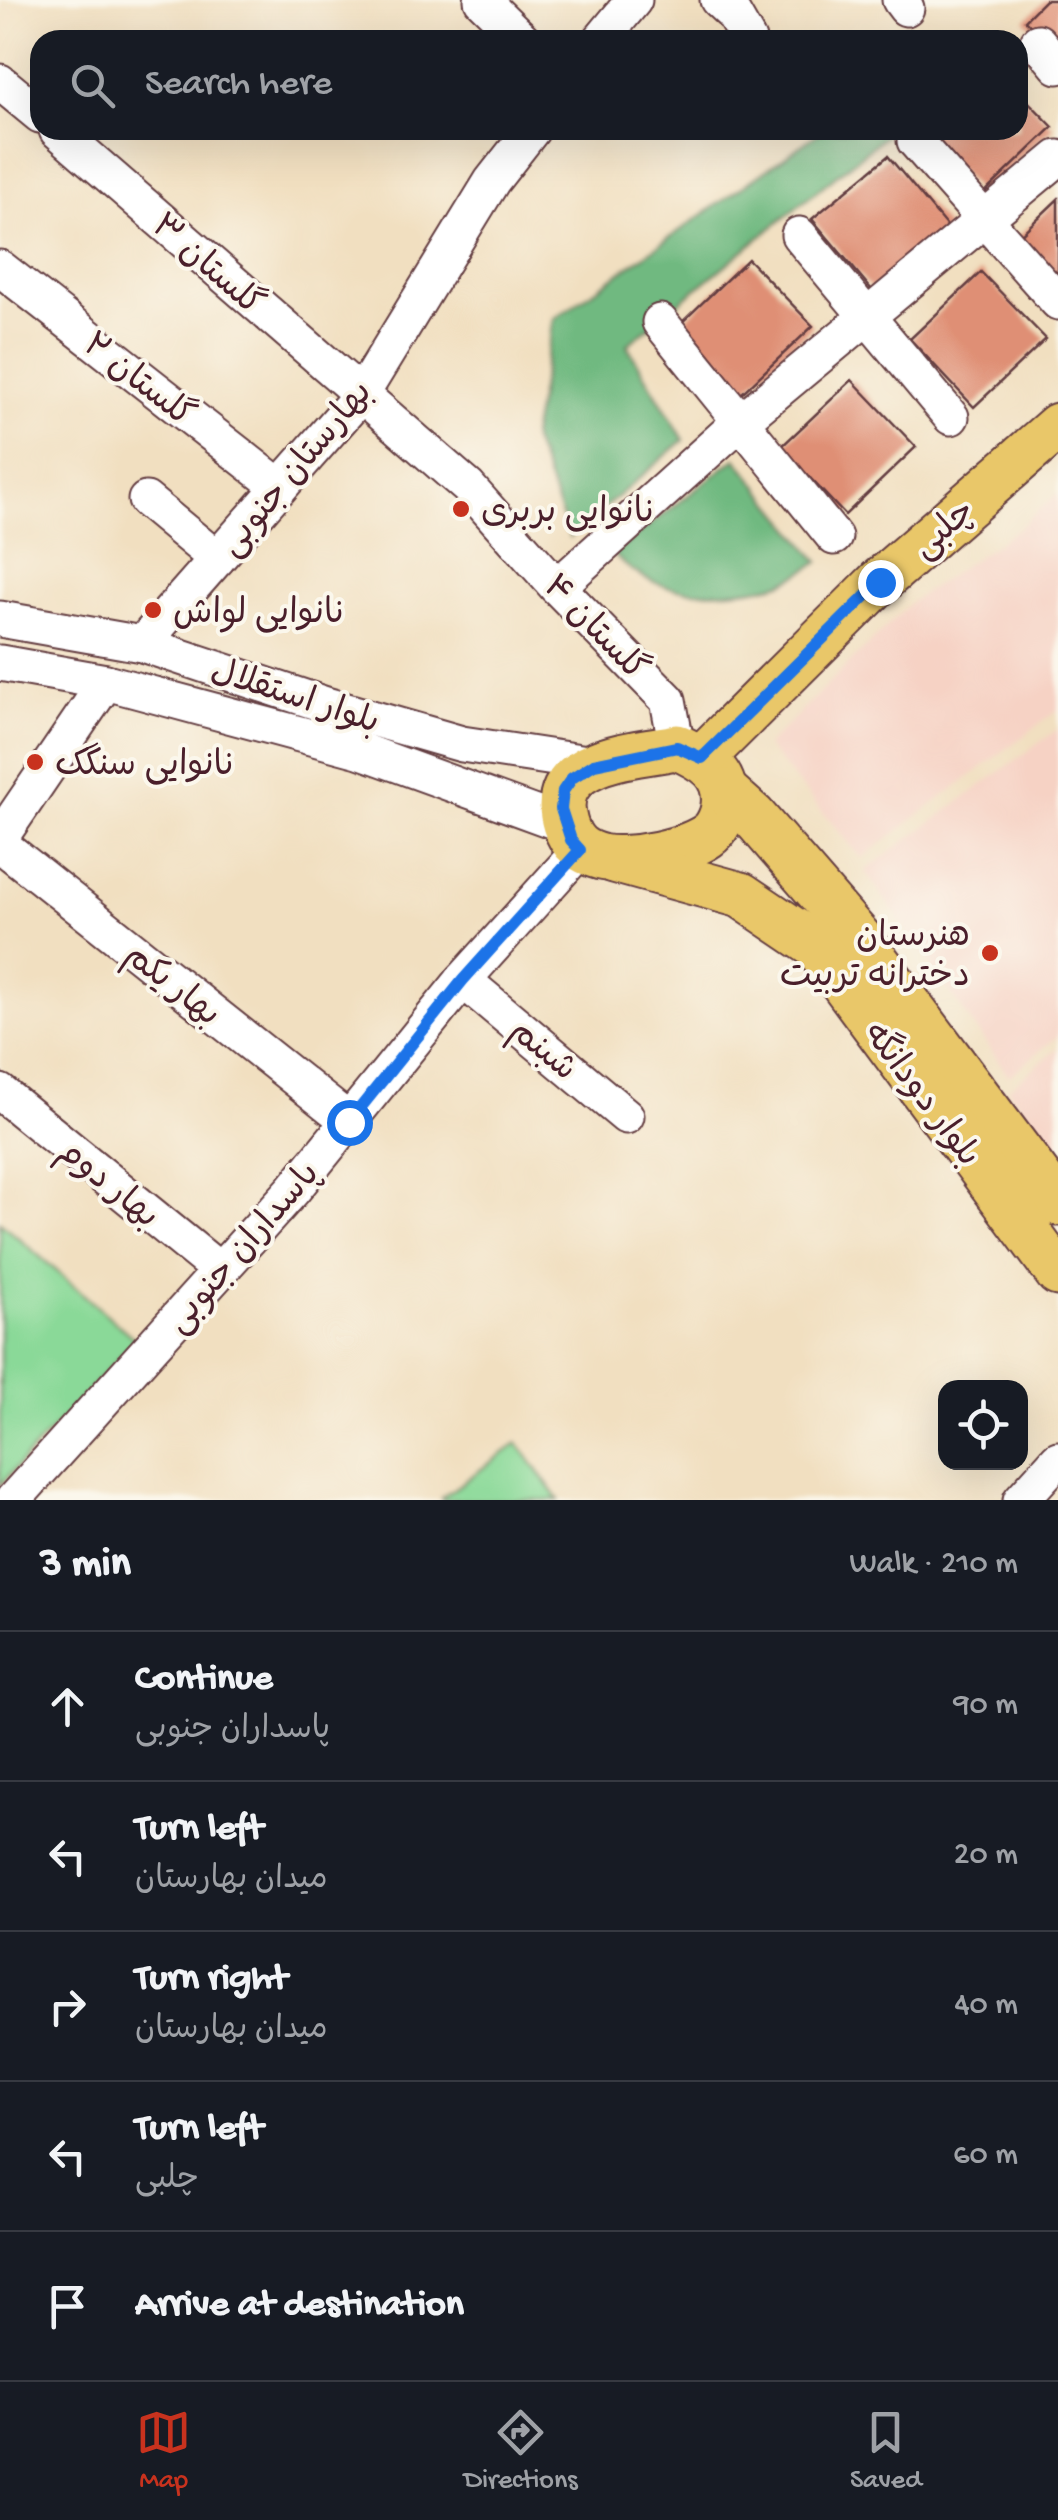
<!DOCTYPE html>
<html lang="en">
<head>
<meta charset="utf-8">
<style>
	body { margin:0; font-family:"Gochi Hand","Playpen Sans Arabic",sans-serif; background:#242831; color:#f1f3f6 }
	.controls { position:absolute; right:30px; bottom:30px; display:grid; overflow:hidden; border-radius:20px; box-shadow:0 10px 40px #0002 }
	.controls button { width:90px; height:90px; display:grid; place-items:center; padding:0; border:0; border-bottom:2px solid #363941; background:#171b24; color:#f1f3f6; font:50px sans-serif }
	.stop { position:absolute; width:30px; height:30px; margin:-22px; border:8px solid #1a73e8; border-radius:50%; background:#fff }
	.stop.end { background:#1a73e8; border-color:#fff; box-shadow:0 2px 10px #0008 }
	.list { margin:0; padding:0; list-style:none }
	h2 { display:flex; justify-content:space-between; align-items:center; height:130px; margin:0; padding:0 40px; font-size:42px }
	h2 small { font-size:32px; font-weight:400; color:#9ea1a6 }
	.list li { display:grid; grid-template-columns:65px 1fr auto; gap:30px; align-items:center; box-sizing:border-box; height:150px; padding:0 40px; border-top:2px solid #363941 }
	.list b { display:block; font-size:38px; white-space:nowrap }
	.list p { margin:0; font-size:32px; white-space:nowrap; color:#9ea1a6 }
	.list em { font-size:32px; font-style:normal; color:#9ea1a6 }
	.icon { flex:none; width:55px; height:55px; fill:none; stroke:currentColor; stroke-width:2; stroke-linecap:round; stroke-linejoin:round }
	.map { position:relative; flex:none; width:1058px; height:1500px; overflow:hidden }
	.search { position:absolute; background:#171b24; box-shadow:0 10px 40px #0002; left:30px; right:30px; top:30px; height:110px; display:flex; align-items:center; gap:25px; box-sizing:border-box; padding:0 35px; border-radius:30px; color:#9ea1a6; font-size:38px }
	.sheet { height:880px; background:#171b24 }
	nav { display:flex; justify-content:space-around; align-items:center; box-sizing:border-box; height:140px; border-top:2px solid #363941; background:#171b24; font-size:28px; color:#9ea1a6 }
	nav a { display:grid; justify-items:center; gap:5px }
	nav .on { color:#c8321e }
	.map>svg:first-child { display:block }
	.built { fill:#f6d2c4 }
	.green { fill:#8ad998; stroke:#6a7c62; stroke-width:2.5 }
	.forest { fill:#6fb980; stroke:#5c6c56; stroke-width:2.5 }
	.building { fill:#df8f74 }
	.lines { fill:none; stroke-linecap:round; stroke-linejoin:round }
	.minor-casing { stroke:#633c41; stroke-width:39 }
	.major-casing { stroke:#633c41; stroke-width:49 }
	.minor { stroke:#fff; stroke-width:35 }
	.major { stroke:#e9c769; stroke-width:45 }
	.route { stroke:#1a73e8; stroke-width:12 }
	.poi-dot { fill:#c8321e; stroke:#fbf7ec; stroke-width:4 }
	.labels { text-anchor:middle; stroke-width:8; stroke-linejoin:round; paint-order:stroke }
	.street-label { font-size:35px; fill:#4a1f2b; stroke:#fbf7ec }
	.poi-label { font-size:35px; fill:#4a1f2b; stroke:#fbf7ec; text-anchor:start }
</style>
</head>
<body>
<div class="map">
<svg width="1058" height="1500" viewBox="0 0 1058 1500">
	<rect width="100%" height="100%" fill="#fbf7ec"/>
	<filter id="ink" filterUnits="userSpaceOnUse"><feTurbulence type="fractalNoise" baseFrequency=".01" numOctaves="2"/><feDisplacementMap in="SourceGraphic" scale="20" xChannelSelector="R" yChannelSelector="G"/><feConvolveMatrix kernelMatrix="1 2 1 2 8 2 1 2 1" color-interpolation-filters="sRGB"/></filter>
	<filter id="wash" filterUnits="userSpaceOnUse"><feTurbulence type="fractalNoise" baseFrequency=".0048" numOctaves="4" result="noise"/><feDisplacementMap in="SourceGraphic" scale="40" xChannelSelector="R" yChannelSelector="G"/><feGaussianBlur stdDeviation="2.25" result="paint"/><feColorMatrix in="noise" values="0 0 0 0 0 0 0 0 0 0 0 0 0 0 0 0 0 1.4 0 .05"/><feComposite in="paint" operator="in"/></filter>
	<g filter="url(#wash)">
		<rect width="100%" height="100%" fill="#f1dfc0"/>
		<g class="built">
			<polygon points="1058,493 1058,710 862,858 766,746 911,602 1019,528"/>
			<polygon points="1058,729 1058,1036 1009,1076 865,871"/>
			<polygon points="1058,1048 1058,1155 1008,1089"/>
		</g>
		<g class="green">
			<polygon points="0,1222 136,1340 0,1485"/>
			<polygon points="518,1443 559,1500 442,1500 441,1498"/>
		</g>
		<g class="forest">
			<polygon points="823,130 892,130 627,345 684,440 570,537 531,436 554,319"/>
			<path d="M 736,458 L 819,562 C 808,569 796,577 784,582 C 767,588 747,589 729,591 C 684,594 646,588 613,554 Z"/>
		</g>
		<g id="blocks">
			<g class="building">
				<polygon points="1045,0 1058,0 1058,55 1025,20"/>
				<polygon points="1018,91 1053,127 982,195 920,130 1018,130"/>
				<polygon points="888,156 948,228 872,290 812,219"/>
				<polygon points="1058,199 1058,287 1014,241"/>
				<polygon points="748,259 813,326 741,394 677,327"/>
				<polygon points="981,272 1046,339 974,407 910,339"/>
				<polygon points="852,380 916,447 845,515 781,447"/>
			</g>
		</g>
	</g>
	<g filter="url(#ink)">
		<use href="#blocks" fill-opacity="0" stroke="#633c41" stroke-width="2.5"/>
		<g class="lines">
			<g class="minor-casing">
				<g id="minor">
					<polyline points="482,0 523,40"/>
					<polyline points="718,0 733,14 748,40"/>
					<polyline points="900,0 906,8"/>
					<polyline points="601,40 634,0"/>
					<polyline points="1038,42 1058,66"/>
					<polyline points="0,82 40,115"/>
					<polyline points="57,130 468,487 557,587 668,700 677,747"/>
					<polyline points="915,141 1058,302"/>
					<polyline points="799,235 951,417"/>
					<polyline points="0,268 280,487"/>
					<polyline points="660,322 834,537"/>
					<polyline points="146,500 217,559"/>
					<polyline points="557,587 740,422 1058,158"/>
					<polyline points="0,619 142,644 326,705 462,744 594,764"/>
					<polyline points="142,644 361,395 492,181 532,130"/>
					<polyline points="0,663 106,682 359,750 565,825"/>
					<polyline points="0,838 106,682"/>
					<polyline points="0,844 349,1121"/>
					<polyline points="463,980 626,1116"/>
					<polyline points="0,1092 220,1271"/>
					<polyline points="13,1500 293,1190 463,980 580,850"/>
					<polyline points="1021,1500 1058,1459"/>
				</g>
			</g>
			<g class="major-casing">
				<g id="major">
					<path d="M 677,747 C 705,759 728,773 724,806 C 723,815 718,827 711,833 C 691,851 627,863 601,857 C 582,852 571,844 565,824 C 545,758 634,755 677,747 Z"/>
					<polyline points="702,758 879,582 1058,426"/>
					<polyline points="726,792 753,816 859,938 1058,1203"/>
					<polyline points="614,860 741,895 815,945 1058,1273"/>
				</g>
			</g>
			<use href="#minor" class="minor"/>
			<use href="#major" class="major"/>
		</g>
	</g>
	<g class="lines" filter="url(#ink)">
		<polyline class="route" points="349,1122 463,980 580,850 571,840 561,809 563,791 572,778 594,764 677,747 702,758 880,582"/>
	</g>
	<g class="poi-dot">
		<circle cx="461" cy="509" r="10"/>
		<circle cx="153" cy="610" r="10"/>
		<circle cx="35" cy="762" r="10"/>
		<circle cx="990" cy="953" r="10"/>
	</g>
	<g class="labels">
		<g class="street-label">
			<text transform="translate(209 263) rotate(41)" y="12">گلستان ۳</text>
			<text transform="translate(140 378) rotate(38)" y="12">گلستان ۲</text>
			<text transform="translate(294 467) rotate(-50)" y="12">بهارستان جنوبی</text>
			<text transform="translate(942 527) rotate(-41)" y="12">چلبی</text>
			<text transform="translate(597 626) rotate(46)" y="12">گلستان ۴</text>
			<text transform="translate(296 694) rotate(18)" y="12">بلوار استقلال</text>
			<text transform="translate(174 983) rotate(38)" y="12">بهار یکم</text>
			<text transform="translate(545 1048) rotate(40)" y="12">شبنم</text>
			<text transform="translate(924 1093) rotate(53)" y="12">بلوار دودانگه</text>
			<text transform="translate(110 1182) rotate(39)" y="12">بهار دوم</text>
			<text transform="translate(241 1246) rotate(-49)" y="12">پاسداران جنوبی</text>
		</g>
		<g class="poi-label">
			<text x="481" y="521">نانوایی بربری</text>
			<text x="173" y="622">نانوایی لواش</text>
			<text x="55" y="774">نانوایی سنگک</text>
			<text x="970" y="945" text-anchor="end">هنرستان<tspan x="970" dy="40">دخترانه تربیت</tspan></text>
		</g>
	</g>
</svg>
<div class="controls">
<button><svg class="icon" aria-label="locate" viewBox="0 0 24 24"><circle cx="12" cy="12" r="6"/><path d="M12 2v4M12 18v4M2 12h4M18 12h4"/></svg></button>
</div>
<div class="stop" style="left:349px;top:1122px"></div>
<div class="stop end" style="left:880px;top:582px"></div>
<div class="search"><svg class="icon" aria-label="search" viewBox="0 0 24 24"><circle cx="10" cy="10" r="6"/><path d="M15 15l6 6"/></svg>Search here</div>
</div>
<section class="sheet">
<h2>3 min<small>Walk · 210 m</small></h2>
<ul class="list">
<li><svg class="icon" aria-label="ahead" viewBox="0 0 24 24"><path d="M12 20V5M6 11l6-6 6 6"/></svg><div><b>Continue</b><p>پاسداران جنوبی</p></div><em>90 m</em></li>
<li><svg class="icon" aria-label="left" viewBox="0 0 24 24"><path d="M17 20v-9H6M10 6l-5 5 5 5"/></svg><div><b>Turn left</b><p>میدان بهارستان</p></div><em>20 m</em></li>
<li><svg class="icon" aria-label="right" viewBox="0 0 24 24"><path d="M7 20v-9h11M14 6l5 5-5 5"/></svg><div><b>Turn right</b><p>میدان بهارستان</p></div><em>40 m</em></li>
<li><svg class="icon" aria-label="left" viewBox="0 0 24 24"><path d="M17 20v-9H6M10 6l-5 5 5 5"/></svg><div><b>Turn left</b><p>چلبی</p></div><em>60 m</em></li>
<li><svg class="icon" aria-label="arrive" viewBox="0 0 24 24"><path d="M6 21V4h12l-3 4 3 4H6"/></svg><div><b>Arrive at destination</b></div></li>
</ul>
</section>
<nav>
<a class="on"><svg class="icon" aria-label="map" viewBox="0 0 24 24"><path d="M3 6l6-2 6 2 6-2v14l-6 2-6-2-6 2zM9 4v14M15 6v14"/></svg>Map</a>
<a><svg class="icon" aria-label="directions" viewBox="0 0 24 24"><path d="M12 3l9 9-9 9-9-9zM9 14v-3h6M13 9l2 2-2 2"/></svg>Directions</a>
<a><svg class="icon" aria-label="saved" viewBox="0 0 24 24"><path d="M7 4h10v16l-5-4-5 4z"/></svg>Saved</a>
</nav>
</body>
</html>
